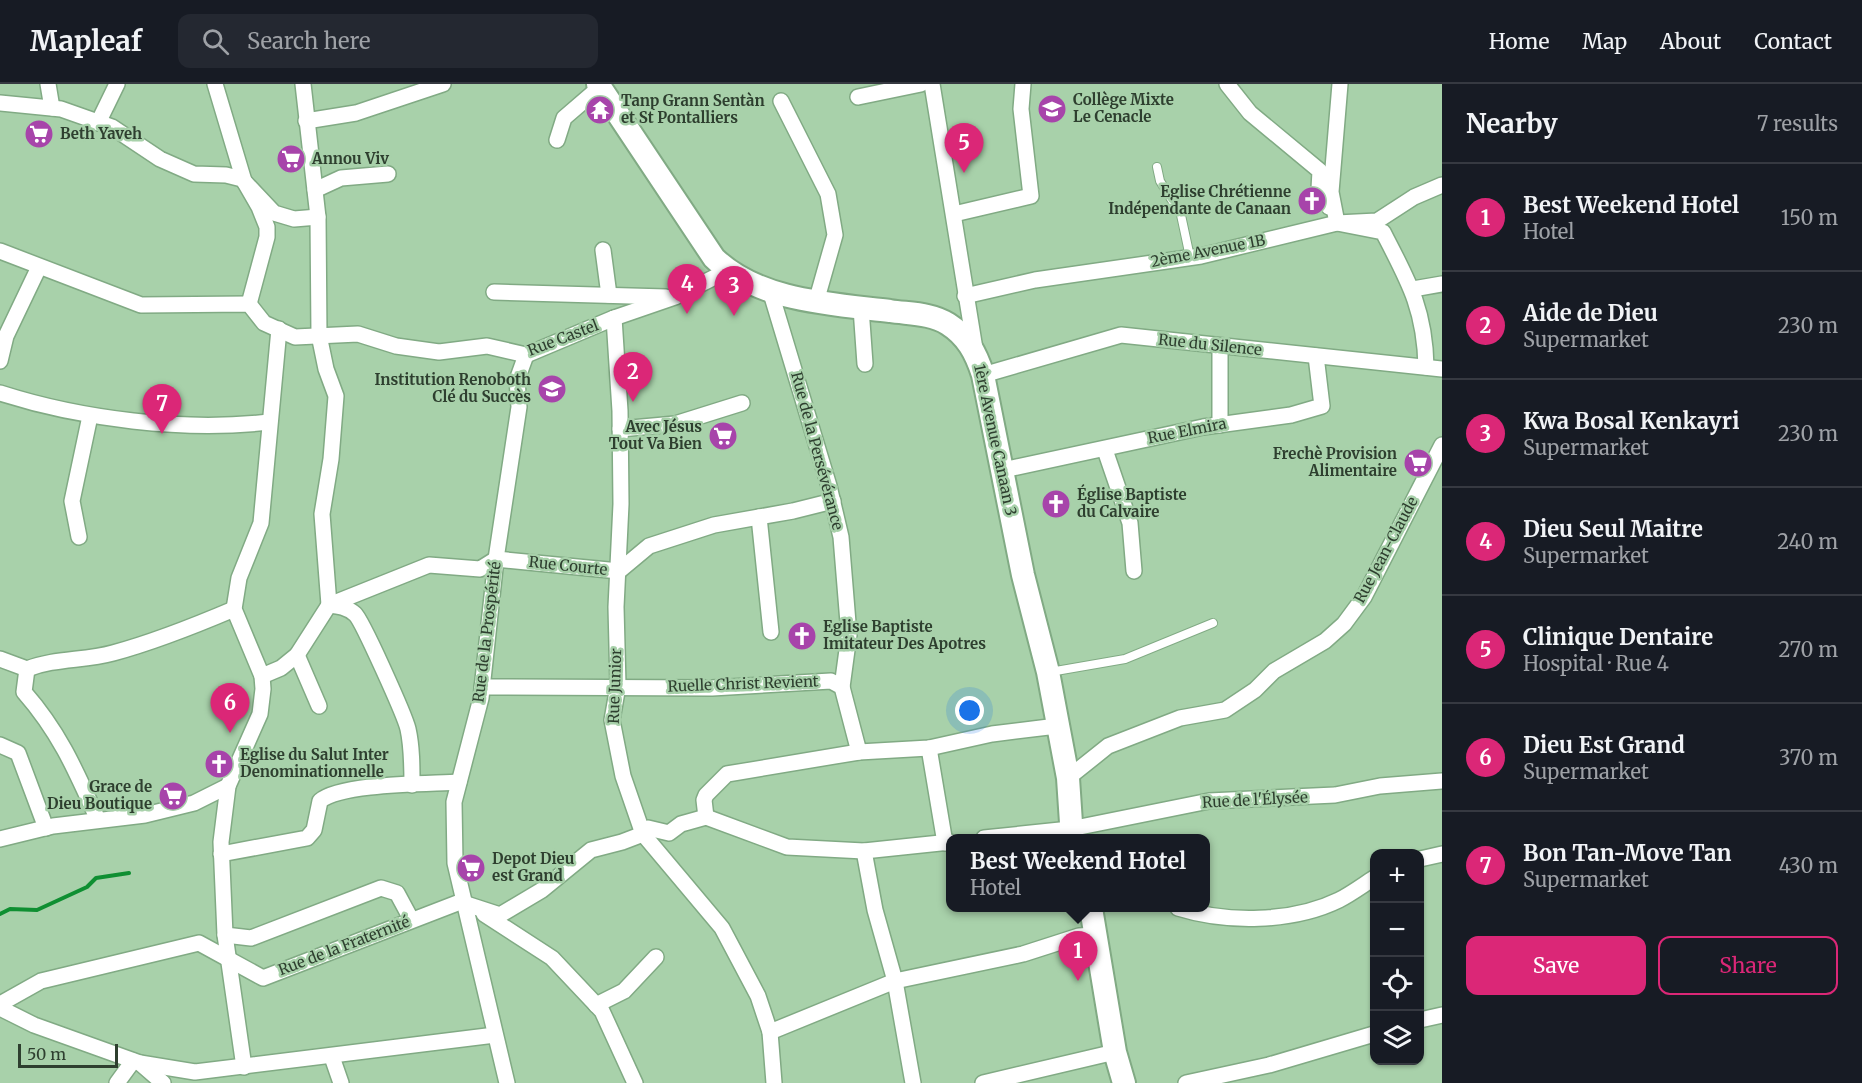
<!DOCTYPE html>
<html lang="en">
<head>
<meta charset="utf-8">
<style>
	body { margin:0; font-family:Merriweather,serif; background:#242831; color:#f1f3f6 }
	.controls { position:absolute; right:18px; bottom:18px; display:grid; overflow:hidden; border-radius:12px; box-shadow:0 2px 4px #0004 }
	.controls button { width:54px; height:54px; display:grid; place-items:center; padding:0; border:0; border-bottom:2px solid #363941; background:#171b24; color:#f1f3f6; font:30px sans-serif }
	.scale { position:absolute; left:18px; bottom:15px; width:100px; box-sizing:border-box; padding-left:6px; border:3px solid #2e3f2f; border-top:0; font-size:16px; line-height:21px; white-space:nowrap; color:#2e3f2f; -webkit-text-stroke:4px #a8d1aa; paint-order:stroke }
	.you { position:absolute; left:970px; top:627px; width:21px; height:21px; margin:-15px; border:4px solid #fff; border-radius:50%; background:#1a73e8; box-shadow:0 0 0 9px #1a73e833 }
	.badge { display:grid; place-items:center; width:39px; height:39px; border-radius:50%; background:#db2777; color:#fff; font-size:20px; font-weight:700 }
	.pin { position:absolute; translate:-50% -50px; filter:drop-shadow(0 2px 3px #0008) }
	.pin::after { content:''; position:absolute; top:32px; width:21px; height:18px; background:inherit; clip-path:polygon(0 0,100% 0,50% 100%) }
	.popup { position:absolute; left:946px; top:750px; width:264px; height:78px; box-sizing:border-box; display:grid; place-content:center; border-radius:12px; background:#171b24; filter:drop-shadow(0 2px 4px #0005); font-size:20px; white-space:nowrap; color:#9ea1a6 }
	.popup b { font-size:22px; color:#f1f3f6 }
	.popup::after { content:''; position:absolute; left:50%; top:100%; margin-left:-12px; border:12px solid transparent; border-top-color:#171b24 }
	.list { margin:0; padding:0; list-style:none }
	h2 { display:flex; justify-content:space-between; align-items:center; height:78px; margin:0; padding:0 24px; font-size:26px }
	h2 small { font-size:20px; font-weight:400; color:#9ea1a6 }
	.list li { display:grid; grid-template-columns:39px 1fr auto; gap:18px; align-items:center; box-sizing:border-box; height:108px; padding:0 24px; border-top:2px solid #363941 }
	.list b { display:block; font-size:22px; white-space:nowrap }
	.list p { margin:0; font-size:20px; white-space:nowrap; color:#9ea1a6 }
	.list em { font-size:20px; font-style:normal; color:#9ea1a6 }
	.actions { display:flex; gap:12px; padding:18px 24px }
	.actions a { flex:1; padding:14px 0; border:2px solid #db2777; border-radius:12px; text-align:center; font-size:21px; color:#db2777 }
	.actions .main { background:#db2777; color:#fff }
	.icon { flex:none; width:33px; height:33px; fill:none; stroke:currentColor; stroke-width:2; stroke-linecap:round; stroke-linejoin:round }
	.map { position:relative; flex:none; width:1442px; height:999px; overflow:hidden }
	header { display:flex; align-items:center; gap:36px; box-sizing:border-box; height:84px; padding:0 30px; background:#171b24; border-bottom:2px solid #363941 }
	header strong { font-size:28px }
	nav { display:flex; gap:33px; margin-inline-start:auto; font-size:21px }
	.search { width:420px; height:54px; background:#242831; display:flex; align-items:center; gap:15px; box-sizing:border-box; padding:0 21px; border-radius:12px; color:#9ea1a6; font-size:22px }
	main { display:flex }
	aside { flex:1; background:#171b24 }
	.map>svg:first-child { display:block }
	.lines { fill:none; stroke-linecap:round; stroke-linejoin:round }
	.stream { stroke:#0f8f32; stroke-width:4 }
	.service-casing { stroke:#81aa84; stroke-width:10 }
	.minor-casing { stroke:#81aa84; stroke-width:18 }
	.secondary-casing { stroke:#81aa84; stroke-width:26 }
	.service { stroke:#fff; stroke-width:8 }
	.minor { stroke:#fff; stroke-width:15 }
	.secondary { stroke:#fff; stroke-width:22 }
	.labels { text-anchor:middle; stroke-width:5; stroke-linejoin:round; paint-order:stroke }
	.poi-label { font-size:15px; font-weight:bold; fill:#2e3f2f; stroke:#a8d1aa; text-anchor:start }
	.street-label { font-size:15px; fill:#2e3f2f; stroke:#a8d1aa }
</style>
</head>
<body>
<header>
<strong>Mapleaf</strong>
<div class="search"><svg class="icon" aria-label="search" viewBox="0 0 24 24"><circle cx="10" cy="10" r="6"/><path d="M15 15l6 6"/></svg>Search here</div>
<nav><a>Home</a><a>Map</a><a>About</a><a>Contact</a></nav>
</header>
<main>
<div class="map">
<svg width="1442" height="999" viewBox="0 0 1442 999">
	<rect width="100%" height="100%" fill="#a8d1aa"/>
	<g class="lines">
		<polyline class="stream" points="0,830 10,825 37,826 87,803 96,794 129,789"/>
		<g class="service-casing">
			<g id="service">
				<polyline points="1157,83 1160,97 1181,131 1190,173"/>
				<polyline points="1050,588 1125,575 1213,539"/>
			</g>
		</g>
		<g class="minor-casing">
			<g id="minor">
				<polyline points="48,0 52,24"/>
				<polyline points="215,0 244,97 259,123 267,143 267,153 249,220"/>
				<path d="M 303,0 L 318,133 L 319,251 L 326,285 L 336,312 L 331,375 L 322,430 L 329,521 C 339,522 347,523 355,530 C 362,536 405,632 408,645 C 412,663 412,682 412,701"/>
				<polyline points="932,0 975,265"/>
				<polyline points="1227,0 1250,29 1320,87 1319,105 1329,123"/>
				<path d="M 1340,0 L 1331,108 L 1337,139 L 1383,148 C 1409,198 1425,226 1426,283"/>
				<polyline points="858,13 921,0"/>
				<polyline points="781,17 828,110 835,151 816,218"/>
				<polyline points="0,19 61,25 112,43 160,75 194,90 226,91 242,95 274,129 294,135 318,133"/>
				<polyline points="306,37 356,29 443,0"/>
				<polyline points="98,39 117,0"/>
				<polyline points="557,56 564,34 600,3"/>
				<polyline points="315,106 341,94 388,90"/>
				<polyline points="954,130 1031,112 1021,25 1023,0"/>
				<polyline points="603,166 609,211"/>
				<polyline points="0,167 141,221 249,220 264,239 295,253 358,250 396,262 439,268 487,262 526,271 614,234 675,213 727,187"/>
				<polyline points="1413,205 1442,200"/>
				<polyline points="770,206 829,402 841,453 849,551 842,603"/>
				<polyline points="494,208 666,213"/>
				<polyline points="965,212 1035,196 1201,172 1337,139 1377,137 1414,113 1442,101"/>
				<polyline points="861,224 865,280"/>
				<polyline points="614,234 620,327 621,420 616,523 618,602 612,636 623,692 643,750 722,844 758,912 770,948 774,999"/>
				<polyline points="0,277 6,252 39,183"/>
				<polyline points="983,291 1121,251 1442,285"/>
				<path d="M 0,309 C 81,335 184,348 269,338"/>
				<polyline points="1220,341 1220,262"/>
				<polyline points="620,345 675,340 742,319"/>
				<polyline points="1105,366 1130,439 1134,487"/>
				<polyline points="1003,386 1203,343 1291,331 1322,322 1316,272"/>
				<polyline points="759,433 771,548"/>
				<polyline points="79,453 72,417 90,332"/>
				<polyline points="297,571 319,622"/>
				<path d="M 0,575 L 27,585 C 55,574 84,577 113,569 C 154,558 194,542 234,525"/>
				<path d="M 27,585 L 24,608 C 60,649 76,687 98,736"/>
				<polyline points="262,592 281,584 297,571 329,521 429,481 480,485 496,475 619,487 649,462 714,441 793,427 833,417"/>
				<polyline points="482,603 712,604 831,597 842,603 859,668 929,664 992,650 1057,642"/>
				<polyline points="0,661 18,669 46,744"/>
				<polyline points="929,664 945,759"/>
				<polyline points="1068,694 1108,662 1180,634 1225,626 1255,606 1274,587 1325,557 1344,540 1364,513 1442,361"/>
				<polyline points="706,733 704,716 706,711 727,690 859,668"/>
				<polyline points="984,754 1070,745 1209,717 1335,711 1380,702 1442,697"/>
				<polyline points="0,755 53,742 145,731 194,719 228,702"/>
				<polyline points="864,767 875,826 895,897 913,999"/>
				<path d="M 221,770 L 307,754 L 314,746 L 320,717 C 341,699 429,700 459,698"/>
				<polyline points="1420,775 1442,770"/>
				<path d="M 1178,824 C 1226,839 1292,839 1339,816 C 1351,810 1363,801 1374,794"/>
				<polyline points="484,830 552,874 602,927 635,999"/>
				<polyline points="225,851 251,854 381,804 397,809 411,835"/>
				<polyline points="0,920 41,897 199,859 263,894 460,818 500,831 542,806 591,766 622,758 643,750 648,744 669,749 681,740 706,733 787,763 864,767 950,758"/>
				<polyline points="596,921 624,907 656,873"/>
				<polyline points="0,924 34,941 140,979 195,988 495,951"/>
				<polyline points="1420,936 1442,931"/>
				<polyline points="770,948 895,897 1023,870 1079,852 1095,851"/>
				<polyline points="332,973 341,999"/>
				<polyline points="140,979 163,999"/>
				<polyline points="244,983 225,851 221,758 228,702 260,630 263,605 262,592 234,525 239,494 261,439 279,245"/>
				<polyline points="117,999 133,977"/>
				<polyline points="507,999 455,779 454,718 481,614 496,475 519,323 517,296 526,271"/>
				<polyline points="983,999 1115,968"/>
				<polyline points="1186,999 1269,981 1374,950"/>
			</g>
		</g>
		<g class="secondary-casing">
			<g id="secondary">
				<path d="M 598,0 L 714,174 C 758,217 831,220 890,227 C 909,230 931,229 948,240 C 967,252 976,269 983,291 L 1023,491 L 1048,588 L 1068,694 L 1072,754"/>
				<polyline points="1091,824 1115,968 1124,999"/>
			</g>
		</g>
		<use href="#service" class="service"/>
		<use href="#minor" class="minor"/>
		<use href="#secondary" class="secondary"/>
	</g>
	<defs>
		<g id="school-disc" transform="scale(1.5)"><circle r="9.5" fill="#a744aa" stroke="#a8d1aa"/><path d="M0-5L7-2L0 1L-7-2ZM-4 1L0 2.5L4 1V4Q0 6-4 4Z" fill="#fff"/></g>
		<g id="temple-disc" transform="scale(1.5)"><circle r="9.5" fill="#a744aa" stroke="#a8d1aa"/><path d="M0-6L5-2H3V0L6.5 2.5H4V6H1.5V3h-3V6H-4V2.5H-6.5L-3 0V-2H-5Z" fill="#fff"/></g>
		<g id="supermarket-disc" transform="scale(1.5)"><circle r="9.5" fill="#a744aa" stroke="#a8d1aa"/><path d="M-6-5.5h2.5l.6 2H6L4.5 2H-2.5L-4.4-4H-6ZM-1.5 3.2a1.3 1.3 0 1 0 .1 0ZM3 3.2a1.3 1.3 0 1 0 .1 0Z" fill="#fff"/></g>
		<g id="church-disc" transform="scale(1.5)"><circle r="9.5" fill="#a744aa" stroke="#a8d1aa"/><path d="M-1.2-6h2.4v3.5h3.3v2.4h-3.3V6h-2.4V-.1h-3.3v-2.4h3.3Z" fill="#fff"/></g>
	</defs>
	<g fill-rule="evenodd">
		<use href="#school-disc" x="1052" y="25"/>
		<use href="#temple-disc" x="600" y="26"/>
		<use href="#supermarket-disc" x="39" y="50"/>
		<use href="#supermarket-disc" x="291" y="75"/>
		<use href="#church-disc" x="1312" y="117"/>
		<use href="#school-disc" x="552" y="305"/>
		<use href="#supermarket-disc" x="723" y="352"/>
		<use href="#supermarket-disc" x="1418" y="379"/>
		<use href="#church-disc" x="1056" y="420"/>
		<use href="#church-disc" x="802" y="552"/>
		<use href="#church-disc" x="219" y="680"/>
		<use href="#supermarket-disc" x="173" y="712"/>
		<use href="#supermarket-disc" x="471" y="784"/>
	</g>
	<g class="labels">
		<g class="poi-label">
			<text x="1073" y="21">Collège Mixte<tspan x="1073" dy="17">Le Cenacle</tspan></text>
			<text x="621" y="22">Tanp Grann Sentàn<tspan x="621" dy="17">et St Pontalliers</tspan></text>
			<text x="60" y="55">Beth Yaveh</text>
			<text x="312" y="80">Annou Viv</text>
			<text x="1291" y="113" text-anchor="end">Eglise Chrétienne<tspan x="1291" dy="17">Indépendante de Canaan</tspan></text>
			<text x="531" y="301" text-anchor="end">Institution Renoboth<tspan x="531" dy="17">Clé du Succès</tspan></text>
			<text x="702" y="348" text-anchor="end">Avec Jésus<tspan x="702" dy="17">Tout Va Bien</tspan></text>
			<text x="1397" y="375" text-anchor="end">Frechè Provision<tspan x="1397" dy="17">Alimentaire</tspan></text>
			<text x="1077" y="416">Église Baptiste<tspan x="1077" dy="17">du Calvaire</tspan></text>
			<text x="823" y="548">Eglise Baptiste<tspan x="823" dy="17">Imitateur Des Apotres</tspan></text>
			<text x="240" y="676">Eglise du Salut Inter<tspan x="240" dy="17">Denominationnelle</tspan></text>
			<text x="152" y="708" text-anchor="end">Grace de<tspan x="152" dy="17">Dieu Boutique</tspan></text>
			<text x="492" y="780">Depot Dieu<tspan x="492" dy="17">est Grand</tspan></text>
		</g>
		<g class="street-label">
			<text transform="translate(1208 167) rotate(-11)" y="5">2ème Avenue 1B</text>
			<text transform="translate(563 254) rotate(-21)" y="5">Rue Castel</text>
			<text transform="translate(1210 261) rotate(6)" y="5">Rue du Silence</text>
			<text transform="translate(1187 347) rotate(-11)" y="5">Rue Elmira</text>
			<text transform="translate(995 356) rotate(78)" y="5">1ère Avenue Canaan 3</text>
			<text transform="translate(817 367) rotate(75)" y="5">Rue de la Persévérance</text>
			<text transform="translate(1386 466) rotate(-62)" y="5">Rue Jean-Claude</text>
			<text transform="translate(568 482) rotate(6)" y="5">Rue Courte</text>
			<text transform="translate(487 548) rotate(-83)" y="5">Rue de la Prospérité</text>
			<text transform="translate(743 600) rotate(-2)" y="5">Ruelle Christ Revient</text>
			<text transform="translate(615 602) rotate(-88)" y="5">Rue Junior</text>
			<text transform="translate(1255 716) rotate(-3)" y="5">Rue de l'Élysée</text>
			<text transform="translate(344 862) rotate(-21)" y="5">Rue de la Fraternité</text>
		</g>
	</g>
</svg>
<div class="controls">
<button>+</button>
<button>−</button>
<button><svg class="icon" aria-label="locate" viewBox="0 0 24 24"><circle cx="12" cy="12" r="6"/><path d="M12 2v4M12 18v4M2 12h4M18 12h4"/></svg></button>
<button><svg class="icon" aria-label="layers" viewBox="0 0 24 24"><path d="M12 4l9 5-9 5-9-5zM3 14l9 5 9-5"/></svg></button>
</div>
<div class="scale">50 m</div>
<div class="you"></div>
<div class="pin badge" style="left:1078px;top:897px">1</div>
<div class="popup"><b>Best Weekend Hotel</b>Hotel</div>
<div class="pin badge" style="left:633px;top:318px">2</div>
<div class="pin badge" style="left:734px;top:232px">3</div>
<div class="pin badge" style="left:687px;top:230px">4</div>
<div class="pin badge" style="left:964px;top:89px">5</div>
<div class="pin badge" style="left:230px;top:649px">6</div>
<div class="pin badge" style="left:162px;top:350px">7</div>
</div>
<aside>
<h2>Nearby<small>7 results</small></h2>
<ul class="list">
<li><span class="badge">1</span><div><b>Best Weekend Hotel</b><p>Hotel</p></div><em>150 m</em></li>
<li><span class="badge">2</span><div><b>Aide de Dieu</b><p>Supermarket</p></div><em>230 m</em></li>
<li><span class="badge">3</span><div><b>Kwa Bosal Kenkayri</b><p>Supermarket</p></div><em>230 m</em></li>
<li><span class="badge">4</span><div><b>Dieu Seul Maitre</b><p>Supermarket</p></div><em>240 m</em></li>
<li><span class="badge">5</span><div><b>Clinique Dentaire</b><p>Hospital · Rue 4</p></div><em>270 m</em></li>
<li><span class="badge">6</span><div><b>Dieu Est Grand</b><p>Supermarket</p></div><em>370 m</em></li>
<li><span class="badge">7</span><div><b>Bon Tan-Move Tan</b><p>Supermarket</p></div><em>430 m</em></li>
</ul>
<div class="actions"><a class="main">Save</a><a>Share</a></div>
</aside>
</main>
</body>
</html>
